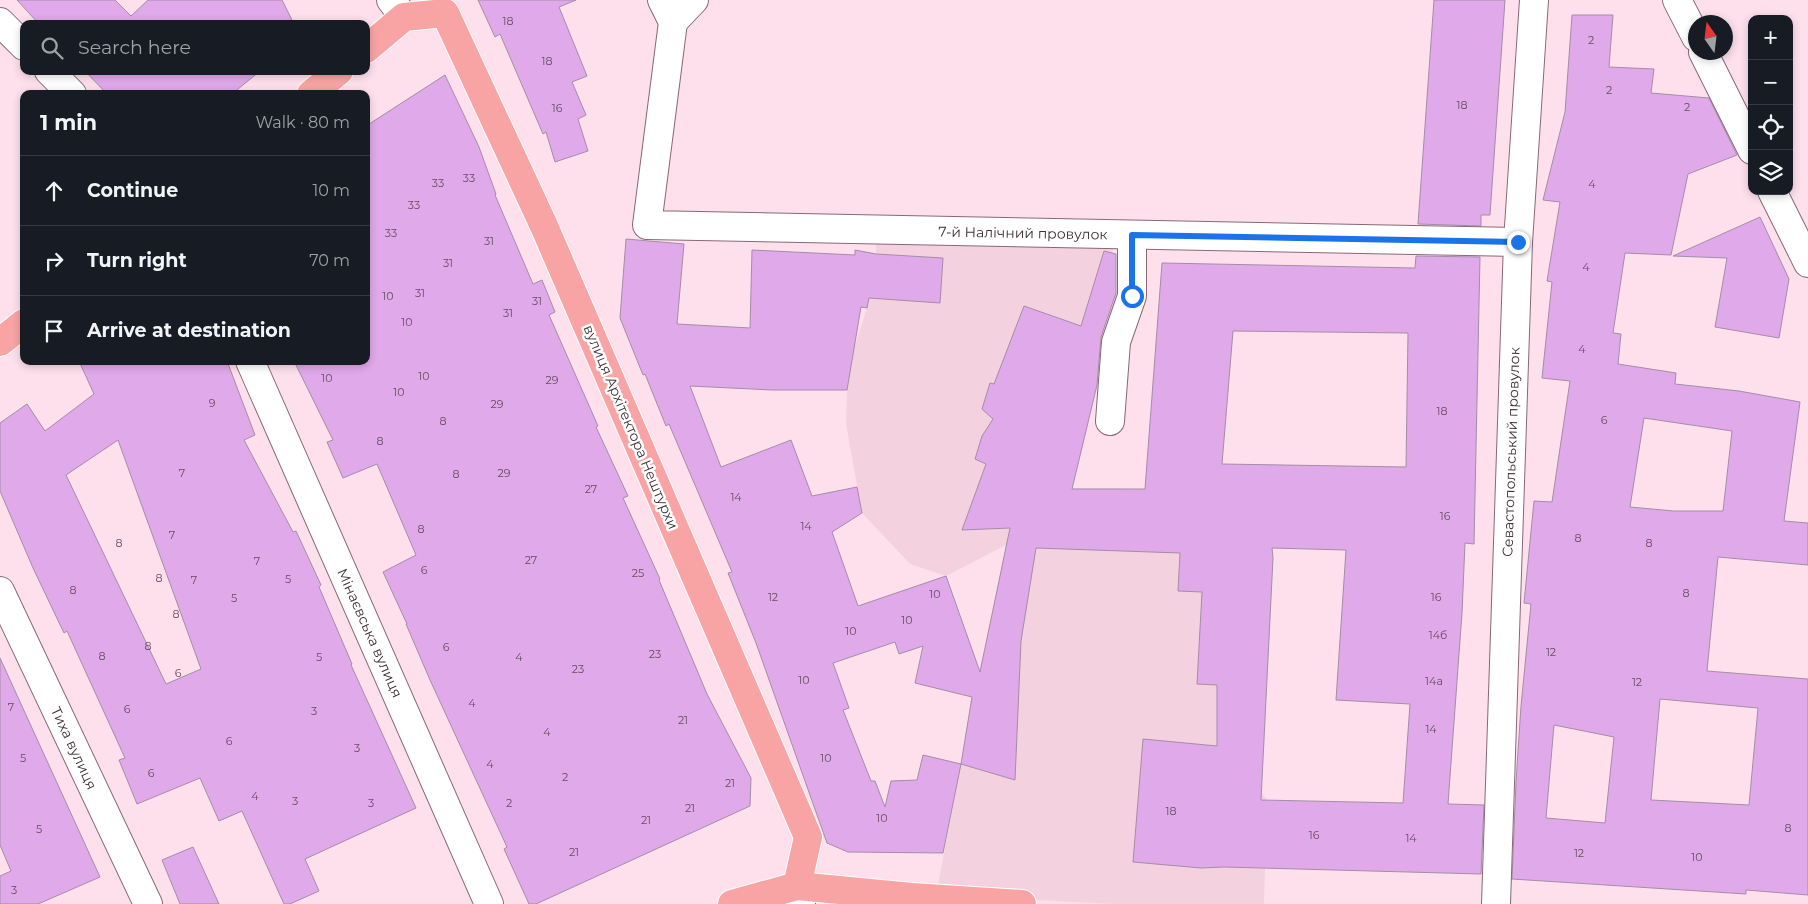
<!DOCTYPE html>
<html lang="en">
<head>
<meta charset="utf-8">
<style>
	body { margin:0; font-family:Montserrat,sans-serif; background:#242831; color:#f1f3f6 }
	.controls { position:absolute; right:15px; top:15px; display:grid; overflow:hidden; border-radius:10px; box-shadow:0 2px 8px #0003 }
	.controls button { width:45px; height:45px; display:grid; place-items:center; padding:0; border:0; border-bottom:1px solid #363941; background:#171b24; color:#f1f3f6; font:25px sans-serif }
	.compass { position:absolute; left:1688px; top:15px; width:45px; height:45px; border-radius:50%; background:#171b24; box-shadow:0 2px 8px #0003; rotate:346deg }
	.stop { position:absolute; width:15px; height:15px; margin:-11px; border:4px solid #1a73e8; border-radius:50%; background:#fff }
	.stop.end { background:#1a73e8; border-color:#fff; box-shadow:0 1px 5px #0008 }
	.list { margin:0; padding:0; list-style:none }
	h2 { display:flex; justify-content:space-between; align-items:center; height:65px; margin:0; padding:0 20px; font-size:21px }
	h2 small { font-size:16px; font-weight:400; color:#9ea1a6 }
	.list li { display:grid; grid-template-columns:32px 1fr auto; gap:15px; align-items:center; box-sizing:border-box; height:70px; padding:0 20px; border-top:1px solid #363941 }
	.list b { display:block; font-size:19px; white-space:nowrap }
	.list em { font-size:16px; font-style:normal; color:#9ea1a6 }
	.icon { flex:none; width:28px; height:28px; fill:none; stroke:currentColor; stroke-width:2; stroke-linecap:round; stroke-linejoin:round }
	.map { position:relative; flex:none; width:1808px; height:904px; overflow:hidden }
	.search { position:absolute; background:#171b24; box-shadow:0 2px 8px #0003; left:20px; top:20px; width:350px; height:55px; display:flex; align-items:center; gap:12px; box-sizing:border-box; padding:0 18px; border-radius:10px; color:#9ea1a6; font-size:19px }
	.panel { position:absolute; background:#171b24; box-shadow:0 2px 8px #0003; left:20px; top:90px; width:350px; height:275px; border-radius:10px }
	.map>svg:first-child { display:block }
	.built { fill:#f4d1df }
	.building { fill:#e0a9ea; stroke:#a38da7; fill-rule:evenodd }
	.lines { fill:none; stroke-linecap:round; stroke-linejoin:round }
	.minor-casing { stroke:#896876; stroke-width:30 }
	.major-casing { stroke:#fff; stroke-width:30 }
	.minor { stroke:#fff; stroke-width:28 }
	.major { stroke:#f8a4a4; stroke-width:28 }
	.route { stroke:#1a73e8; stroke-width:6 }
	.labels { text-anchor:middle; stroke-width:5; stroke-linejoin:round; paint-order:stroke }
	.number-label { font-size:11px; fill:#664e62 }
	.street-label { font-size:14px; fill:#3e3035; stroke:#fff }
</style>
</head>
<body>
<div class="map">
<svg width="1808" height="904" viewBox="0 0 1808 904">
	<rect width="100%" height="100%" fill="#fee0ec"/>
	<polygon class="built" points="876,235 1120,235 1086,309 1037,488 1145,489 1272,548 1273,558 1261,792 1267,800 1264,904 1112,904 936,895 961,764 971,702 989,631 1006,545 946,576 910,564 862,513 846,424 847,390 853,352 867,308 876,254"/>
	<g class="building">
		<polygon points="17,0 115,0 131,16 148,0 282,0 294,24 39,24"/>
		<polygon points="478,0 576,0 559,7 587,76 572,82 586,115 578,119 588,151 555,162 546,132 543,134 500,34 495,37"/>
		<polygon points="1434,0 1505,0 1490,215 1481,215 1481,226 1418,224"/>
		<path d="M 1572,15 L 1613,15 L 1609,67 L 1654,69 L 1651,93 L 1709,98 L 1737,155 L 1688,174 L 1671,255 L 1625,253 L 1613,333 L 1621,334 L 1618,364 L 1676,373 L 1675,384 L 1739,391 L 1800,402 L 1784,521 L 1808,523 L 1808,565 L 1718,557 L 1707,671 L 1808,679 L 1808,895 L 1746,890 L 1746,894 L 1512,879 L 1516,782 L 1521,706 L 1531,604 L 1524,603 L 1534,501 L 1552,502 L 1570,381 L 1542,378 L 1552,282 L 1547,281 L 1560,202 L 1543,200 L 1565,112 ZM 1644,418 L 1732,431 L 1723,511 L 1674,511 L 1630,507 ZM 1660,699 L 1758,708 L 1749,805 L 1651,800 ZM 1554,725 L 1614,737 L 1605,823 L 1546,818 Z"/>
		<polygon points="85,71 260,71 232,94 107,94"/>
		<polygon points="445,75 479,147 496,194 495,195 533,284 542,280 555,312 549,315 598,426 596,427 628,496 623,498 660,579 659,580 707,694 751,778 750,806 536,904 529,904 504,849 507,847 430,680 406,624 407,624 383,572 416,555 377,464 343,478 327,442 333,440 294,361 366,361 366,126"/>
		<polygon points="1760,217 1789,279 1779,338 1715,327 1727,258 1673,256"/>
		<path d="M 626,239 L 684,244 L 677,324 L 750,328 L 752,250 L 855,255 L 855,250 L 876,254 L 943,258 L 940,303 L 869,298 L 867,308 L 861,307 L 847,390 L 772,390 L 690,386 L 721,467 L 791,440 L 812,496 L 857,487 L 862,513 L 832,532 L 858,606 L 946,576 L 980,672 L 1010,528 L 962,530 L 986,464 L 975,459 L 982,436 L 993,419 L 982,409 L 990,383 L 994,384 L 1024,306 L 1081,326 L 1104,251 L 1116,254 L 1116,293 L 1101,337 L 1097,385 L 1072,489 L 1145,489 L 1162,263 L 1415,268 L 1416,256 L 1480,257 L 1474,544 L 1465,543 L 1462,613 L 1448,804 L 1484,805 L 1481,874 L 1224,867 L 1201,868 L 1133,862 L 1143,739 L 1217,746 L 1217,685 L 1197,684 L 1202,592 L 1178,591 L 1180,553 L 1036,548 L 1021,641 L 1015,780 L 961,764 L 943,853 L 848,852 L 827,843 L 756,643 L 728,573 L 732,572 L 669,424 L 666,426 L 645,374 L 643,375 L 620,318 ZM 1233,331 L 1408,333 L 1406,467 L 1222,464 ZM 1272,548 L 1346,550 L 1336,700 L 1410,704 L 1403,803 L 1261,800 L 1273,558 ZM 895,642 L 899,654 L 923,646 L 915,683 L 972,697 L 961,764 L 923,755 L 917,780 L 891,781 L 885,807 L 875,781 L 871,781 L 843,710 L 849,708 L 833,663 Z"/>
		<path d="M 79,361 L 227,361 L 255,435 L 244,440 L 293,532 L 296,531 L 321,585 L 319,587 L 352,664 L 351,665 L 416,808 L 305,859 L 319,891 L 290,904 L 284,904 L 242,811 L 219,821 L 200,778 L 137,804 L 119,760 L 125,758 L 67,631 L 64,633 L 33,568 L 0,491 L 0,423 L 27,404 L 45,431 L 94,394 ZM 118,440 L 201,669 L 166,684 L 66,475 Z"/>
		<polygon points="0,658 100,877 38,904 0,904 0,876 11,871 0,845"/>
		<polygon points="193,847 219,904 180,904 162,860"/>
	</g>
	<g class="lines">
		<g class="minor-casing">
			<g id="minor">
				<polyline points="391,0 404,17"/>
				<polyline points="662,0 673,22 647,225 1518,242"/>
				<polyline points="1677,0 1696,37"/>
				<polyline points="0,22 24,46"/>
				<polyline points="673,22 694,0"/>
				<polyline points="1703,52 1752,150"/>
				<polyline points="49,71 72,94"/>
				<polyline points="1772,191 1808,263"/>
				<polyline points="250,361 489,904"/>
				<polyline points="1110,421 1116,342 1132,296 1132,235"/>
				<polyline points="0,591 148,904"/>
				<polyline points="797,886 801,904"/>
				<polyline points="1496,904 1518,242 1534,0"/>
			</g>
		</g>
		<g class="major-casing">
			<g id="major">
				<polyline points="366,49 404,17 445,13 544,226 808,837 797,886"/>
				<polyline points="311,94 339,71"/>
				<polyline points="0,342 24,323"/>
				<polyline points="732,904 797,886 912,897 1022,904"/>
			</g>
		</g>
		<use href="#minor" class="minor"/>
		<use href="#major" class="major"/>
	</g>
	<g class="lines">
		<polyline class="route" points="1132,296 1132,235 1518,242"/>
	</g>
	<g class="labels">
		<g class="number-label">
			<text x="508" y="25">18</text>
			<text x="1591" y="44">2</text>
			<text x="547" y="65">18</text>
			<text x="1609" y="94">2</text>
			<text x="1462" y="109">18</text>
			<text x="1687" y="111">2</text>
			<text x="557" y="112">16</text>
			<text x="469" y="182">33</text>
			<text x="438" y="187">33</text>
			<text x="1592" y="188">4</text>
			<text x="414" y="209">33</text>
			<text x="391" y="237">33</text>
			<text x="489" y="245">31</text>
			<text x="448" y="267">31</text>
			<text x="1586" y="271">4</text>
			<text x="420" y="297">31</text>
			<text x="388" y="300">10</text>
			<text x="537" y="305">31</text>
			<text x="508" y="317">31</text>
			<text x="407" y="326">10</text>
			<text x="1582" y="353">4</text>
			<text x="424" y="380">10</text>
			<text x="327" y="382">10</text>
			<text x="552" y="384">29</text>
			<text x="399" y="396">10</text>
			<text x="212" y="407">9</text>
			<text x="497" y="408">29</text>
			<text x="1442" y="415">18</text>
			<text x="1604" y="424">6</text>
			<text x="443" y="425">8</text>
			<text x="380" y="445">8</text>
			<text x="182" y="477">7</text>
			<text x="504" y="477">29</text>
			<text x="456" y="478">8</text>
			<text x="591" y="493">27</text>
			<text x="736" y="501">14</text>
			<text x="1445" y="520">16</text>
			<text x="806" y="530">14</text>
			<text x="421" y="533">8</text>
			<text x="172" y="539">7</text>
			<text x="1578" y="542">8</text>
			<text x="119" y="547">8</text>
			<text x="1649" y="547">8</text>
			<text x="531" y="564">27</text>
			<text x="257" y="565">7</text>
			<text x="424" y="574">6</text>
			<text x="638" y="577">25</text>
			<text x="159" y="582">8</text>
			<text x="288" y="583">5</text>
			<text x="194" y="584">7</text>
			<text x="73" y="594">8</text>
			<text x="1686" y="597">8</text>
			<text x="935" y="598">10</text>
			<text x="773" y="601">12</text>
			<text x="1436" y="601">16</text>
			<text x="234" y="602">5</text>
			<text x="176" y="618">8</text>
			<text x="907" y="624">10</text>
			<text x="851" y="635">10</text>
			<text x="1438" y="639">14б</text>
			<text x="148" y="650">8</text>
			<text x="446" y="651">6</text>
			<text x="1551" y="656">12</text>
			<text x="655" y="658">23</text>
			<text x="102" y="660">8</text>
			<text x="319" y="661">5</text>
			<text x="519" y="661">4</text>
			<text x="578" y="673">23</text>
			<text x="178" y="677">6</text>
			<text x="804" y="684">10</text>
			<text x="1434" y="685">14а</text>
			<text x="1637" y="686">12</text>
			<text x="472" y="707">4</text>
			<text x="11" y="711">7</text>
			<text x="127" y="713">6</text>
			<text x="314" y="715">3</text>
			<text x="683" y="724">21</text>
			<text x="1431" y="733">14</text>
			<text x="547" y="736">4</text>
			<text x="229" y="745">6</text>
			<text x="357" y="752">3</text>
			<text x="23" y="762">5</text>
			<text x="826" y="762">10</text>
			<text x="490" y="768">4</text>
			<text x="151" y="777">6</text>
			<text x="565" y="781">2</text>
			<text x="730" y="787">21</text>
			<text x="255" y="800">4</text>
			<text x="295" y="805">3</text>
			<text x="371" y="807">3</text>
			<text x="509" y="807">2</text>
			<text x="690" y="812">21</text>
			<text x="1171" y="815">18</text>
			<text x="882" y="822">10</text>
			<text x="646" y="824">21</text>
			<text x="1788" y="832">8</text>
			<text x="39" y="833">5</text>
			<text x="1314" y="839">16</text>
			<text x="1411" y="842">14</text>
			<text x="574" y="856">21</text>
			<text x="1579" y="857">12</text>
			<text x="1697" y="861">10</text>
			<text x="14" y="894">3</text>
		</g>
		<g class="street-label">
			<text transform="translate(1023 233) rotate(1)" y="5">7-й Налічний провулок</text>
			<text transform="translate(631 427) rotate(67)" y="5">вулиця Архітектора Нештурхи</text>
			<text transform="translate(1511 452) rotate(-88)" y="5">Севастопольський провулок</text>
			<text transform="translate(370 633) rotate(66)" y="5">Мінаєвська вулиця</text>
			<text transform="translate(74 748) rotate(65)" y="5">Тиха вулиця</text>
		</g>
	</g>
</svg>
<div class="controls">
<button>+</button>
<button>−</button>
<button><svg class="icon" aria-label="locate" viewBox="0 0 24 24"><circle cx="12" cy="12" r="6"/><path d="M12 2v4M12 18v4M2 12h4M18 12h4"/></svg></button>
<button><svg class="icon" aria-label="layers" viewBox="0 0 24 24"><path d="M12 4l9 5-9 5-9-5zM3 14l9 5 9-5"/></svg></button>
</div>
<svg class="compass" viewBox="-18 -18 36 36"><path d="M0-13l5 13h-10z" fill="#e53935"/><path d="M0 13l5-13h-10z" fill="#9ea1a6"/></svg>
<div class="stop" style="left:1132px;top:296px"></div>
<div class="stop end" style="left:1518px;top:242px"></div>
<div class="search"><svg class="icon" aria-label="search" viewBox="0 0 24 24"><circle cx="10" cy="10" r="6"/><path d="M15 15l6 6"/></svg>Search here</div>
<section class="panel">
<h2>1 min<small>Walk · 80 m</small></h2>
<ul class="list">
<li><svg class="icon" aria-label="ahead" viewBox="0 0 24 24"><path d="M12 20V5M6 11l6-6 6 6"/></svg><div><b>Continue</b></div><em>10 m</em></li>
<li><svg class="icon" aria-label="right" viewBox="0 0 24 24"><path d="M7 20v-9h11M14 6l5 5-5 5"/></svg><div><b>Turn right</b></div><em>70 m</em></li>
<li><svg class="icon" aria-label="arrive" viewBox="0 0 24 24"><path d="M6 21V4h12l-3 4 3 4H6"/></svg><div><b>Arrive at destination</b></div></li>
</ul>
</section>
</div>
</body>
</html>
